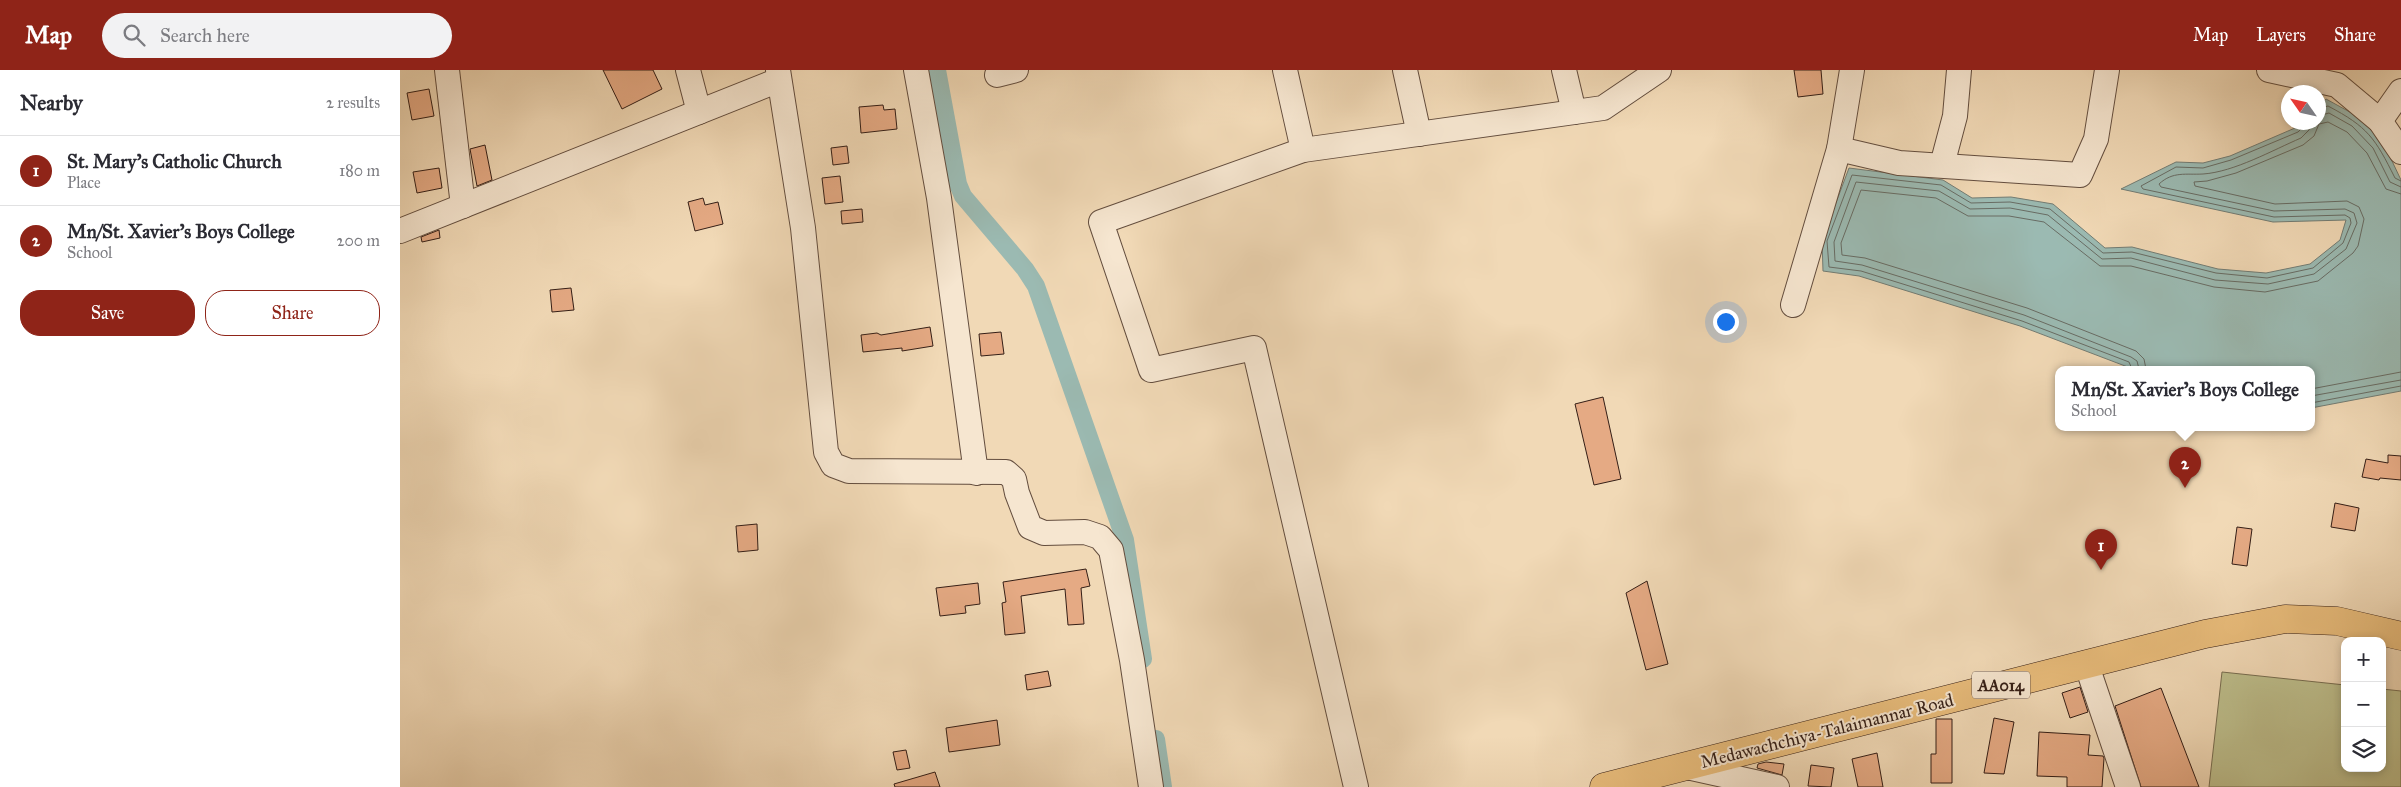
<!DOCTYPE html>
<html lang="en">
<head>
<meta charset="utf-8">
<style>
	body { margin:0; font-family:"IM FELL Great Primer",serif; background:#f2f2f3; color:#2b2b33 }
	.controls { position:absolute; right:15px; bottom:15px; display:grid; overflow:hidden; border-radius:10px; box-shadow:0 2px 8px #0003 }
	.controls button { width:45px; height:45px; display:grid; place-items:center; padding:0; border:0; border-bottom:1px solid #e1e1e2; background:#fff; color:#2b2b33; font:25px sans-serif }
	.compass { position:absolute; left:1881px; top:15px; width:45px; height:45px; border-radius:50%; background:#fff; box-shadow:0 2px 8px #0003; rotate:304deg }
	.you { position:absolute; left:1325px; top:251px; width:18px; height:18px; margin:-12px; border:4px solid #fff; border-radius:50%; background:#1a73e8; box-shadow:0 0 0 8px #1a73e833 }
	.badge { display:grid; place-items:center; width:32px; height:32px; border-radius:50%; background:#8f2418; color:#fff; font-size:16px; font-weight:700 }
	.pin { position:absolute; translate:-50% -41px; filter:drop-shadow(0 1px 2px #0008) }
	.pin::after { content:''; position:absolute; top:26px; width:18px; height:15px; background:inherit; clip-path:polygon(0 0,100% 0,50% 100%) }
	.popup { position:absolute; left:1655px; top:296px; width:260px; height:65px; box-sizing:border-box; display:grid; place-content:center; border-radius:10px; background:#fff; filter:drop-shadow(0 1px 4px #0005); font-size:16px; white-space:nowrap; color:#7c7c81 }
	.popup b { font-size:19px; color:#2b2b33 }
	.popup::after { content:''; position:absolute; left:50%; top:100%; margin-left:-10px; border:10px solid transparent; border-top-color:#fff }
	.list { margin:0; padding:0; list-style:none }
	h2 { display:flex; justify-content:space-between; align-items:center; height:65px; margin:0; padding:0 20px; font-size:21px }
	h2 small { font-size:16px; font-weight:400; color:#7c7c81 }
	.list li { display:grid; grid-template-columns:32px 1fr auto; gap:15px; align-items:center; box-sizing:border-box; height:70px; padding:0 20px; border-top:1px solid #e1e1e2 }
	.list b { display:block; font-size:19px; white-space:nowrap }
	.list p { margin:0; font-size:16px; white-space:nowrap; color:#7c7c81 }
	.list em { font-size:16px; font-style:normal; color:#7c7c81 }
	.actions { display:flex; gap:10px; padding:15px 20px }
	.actions a { flex:1; padding:11px 0; border:1px solid #8f2418; border-radius:20px; text-align:center; font-size:18px; color:#8f2418 }
	.actions .main { background:#8f2418; color:#fff }
	.icon { flex:none; width:28px; height:28px; fill:none; stroke:currentColor; stroke-width:2; stroke-linecap:round; stroke-linejoin:round }
	.map { position:relative; flex:none; width:2001px; height:717px; overflow:hidden }
	header { display:flex; align-items:center; gap:30px; box-sizing:border-box; height:70px; padding:0 25px; background:#8f2418; color:#fff }
	header strong { font-size:24px }
	nav { display:flex; gap:28px; margin-inline-start:auto; font-size:18px }
	.search { width:350px; height:45px; background:#f2f2f3; display:flex; align-items:center; gap:12px; box-sizing:border-box; padding:0 18px; border-radius:28px; color:#7c7c81; font-size:19px }
	main { display:flex }
	aside { flex:1; background:#fff }
	.map>svg:first-child { display:block }
	.green { fill:#bdbe8c; stroke:#786e51 }
	.water { fill:#9bbab2; stroke:#727c74 }
	.lines { fill:none; stroke-linecap:round; stroke-linejoin:round }
	.shore { stroke:#686c64; stroke-width:1 }
	.canal { stroke:#9bbab2; stroke-width:18 }
	.building { fill:#e5aa84; stroke:#341e16 }
	.minor-casing { stroke:#634d3e; stroke-width:26 }
	.highway-casing { stroke:#341e16; stroke-width:29 }
	.minor { stroke:#f6e6d0; stroke-width:24 }
	.highway { stroke:#e8bc7b; stroke-width:28 }
	.labels { text-anchor:middle; stroke-width:4; stroke-linejoin:round; paint-order:stroke }
	.shield { fill:#f6e6d0; stroke:#6e5a4e; stroke-width:1 }
	.shield-label { font-size:16px; font-weight:bold; fill:#341e16 }
	.street-label { font-size:18px; fill:#341e16; stroke:#f6e6d0 }
</style>
</head>
<body>
<header>
<strong>Map</strong>
<div class="search"><svg class="icon" aria-label="search" viewBox="0 0 24 24"><circle cx="10" cy="10" r="6"/><path d="M15 15l6 6"/></svg>Search here</div>
<nav><a>Map</a><a>Layers</a><a>Share</a></nav>
</header>
<main>
<aside>
<h2>Nearby<small>2 results</small></h2>
<ul class="list">
<li><span class="badge">1</span><div><b>St. Mary's Catholic Church</b><p>Place</p></div><em>180 m</em></li>
<li><span class="badge">2</span><div><b>Mn/St. Xavier's Boys College</b><p>School</p></div><em>200 m</em></li>
</ul>
<div class="actions"><a class="main">Save</a><a>Share</a></div>
</aside>
<div class="map">
<svg width="2001" height="717" viewBox="0 0 2001 717">
	<rect width="100%" height="100%" fill="#f1d9b6"/>
	<filter id="stains"><feTurbulence type="fractalNoise" baseFrequency=".004" numOctaves="4"/><feColorMatrix values="0 0 0 0 .2 0 0 0 0 .09 0 0 0 0 .02 0 0 0 .5 -.17"/></filter>
	<radialGradient id="worn" r=".72"><stop offset=".6" stop-color="#630" stop-opacity="0"/><stop offset="1" stop-color="#630" stop-opacity=".3"/></radialGradient>
	<polygon class="green" points="1822,602 1945,615 1945,698 1982,698 1982,619 2001,621 2001,717 1809,717"/>
	<polygon class="water" points="1926,29 1959,47 1983,72 2001,110 2001,321 1911,338 1911,299 1733,299 1620,256 1459,206 1423,201 1422,170 1449,98 1543,110 1572,128 1611,127 1653,134 1705,178 1732,177 1818,199 1866,203 1910,194 1940,170 1946,150 1873,152 1721,119 1776,92 1803,93 1830,86 1895,58 1901,53 1918,52 1919,36"/>
	<g class="lines">
		<g class="shore">
			<path d="M 1918,39 L 1928,36 C 1968,57 1975,68 1995,108 L 2001,111"/>
			<polyline points="1918,46 1929,43 1952,56 1973,78 1990,112 2001,117"/>
			<polyline points="1732,299 1729,292 1622,251 1461,201 1429,197 1427,171 1452,105 1541,115 1571,133 1610,132 1650,139 1703,183 1732,182 1816,203 1867,208 1913,198 1943,173 1951,153 1950,148 1945,145 1874,147 1743,119 1741,116 1776,97 1803,98 1831,90 1898,62 1903,57 1904,52"/>
			<path d="M 1739,299 L 1737,291 L 1731,287 L 1624,245 L 1462,195 L 1435,191 L 1434,172 L 1456,112 L 1539,121 L 1570,139 L 1610,138 L 1648,145 L 1702,189 L 1731,188 L 1815,210 L 1868,214 L 1914,204 L 1946,179 L 1957,153 L 1954,143 L 1945,139 L 1874,141 L 1761,117 L 1759,114 C 1773,101 1786,105 1803,104 C 1834,102 1873,80 1901,68 L 1909,60 L 1910,52"/>
			<polyline points="1746,299 1744,289 1736,281 1627,238 1465,188 1442,185 1441,173 1461,120 1536,128 1568,146 1609,146 1644,152 1700,196 1731,196 1814,217 1865,222 1918,211 1953,183 1958,176 1964,149 1959,137 1947,131 1875,134 1795,116 1794,112 1807,111 1836,103 1903,75 1914,66 1919,54 1928,52 1947,62 1967,83 1986,119 2001,124"/>
			<polyline points="1911,319 2001,302"/>
			<polyline points="1911,326 2001,310"/>
			<polyline points="1911,333 2001,316"/>
		</g>
		<g class="canal">
			<polyline points="537,0 558,114 563,126 625,199 636,216 725,470 743,589"/>
			<polyline points="756,669 763,717"/>
		</g>
	</g>
	<g class="building">
		<polygon points="203,0 253,0 262,19 222,39"/>
		<polygon points="1394,0 1421,0 1423,24 1398,27"/>
		<polygon points="29,19 34,46 12,50 7,23"/>
		<polygon points="483,35 484,40 495,39 497,59 461,63 459,37"/>
		<polygon points="85,75 92,110 77,116 70,79"/>
		<polygon points="447,76 449,93 433,95 431,78"/>
		<polygon points="39,98 42,118 17,123 13,102"/>
		<polygon points="440,106 443,132 425,134 422,108"/>
		<polygon points="303,128 305,135 318,132 323,154 295,161 288,132"/>
		<polygon points="462,139 463,152 442,154 441,141"/>
		<polygon points="39,160 40,168 22,172 21,167"/>
		<polygon points="171,218 174,240 152,242 150,220"/>
		<polygon points="530,257 533,276 502,281 502,278 463,282 461,265 477,263 481,265"/>
		<polygon points="601,262 604,284 581,286 579,264"/>
		<polygon points="1203,327 1221,409 1194,415 1175,334"/>
		<polygon points="1988,385 2001,386 2001,410 1980,408 1979,410 1962,407 1966,389 1988,393"/>
		<polygon points="1935,433 1959,438 1955,461 1931,457"/>
		<polygon points="357,454 358,480 338,482 336,456"/>
		<polygon points="1837,457 1852,459 1847,496 1832,494"/>
		<polygon points="686,499 690,516 681,518 684,554 668,555 665,519 621,526 625,563 605,565 602,533 606,532 603,512"/>
		<polygon points="1247,511 1268,594 1246,600 1226,523"/>
		<polygon points="578,513 580,534 565,536 566,543 540,546 536,518"/>
		<polygon points="648,601 651,616 627,620 625,605"/>
		<polygon points="1680,617 1688,642 1670,648 1662,623"/>
		<polygon points="1761,618 1799,717 1741,717 1715,636"/>
		<polygon points="1594,648 1614,652 1604,704 1584,703"/>
		<polygon points="1536,649 1552,649 1552,713 1531,713 1531,684 1536,684"/>
		<polygon points="597,650 600,675 549,682 546,658"/>
		<polygon points="1639,662 1690,665 1688,685 1703,686 1704,688 1702,717 1667,717 1667,707 1637,706"/>
		<polygon points="506,680 510,698 497,700 493,682"/>
		<polygon points="1477,683 1483,717 1458,717 1452,689"/>
		<polygon points="1366,692 1384,694 1382,705 1357,698 1358,694"/>
		<polygon points="1411,695 1434,698 1431,717 1408,716"/>
		<polygon points="535,702 540,717 495,717 494,714"/>
	</g>
	<g class="lines">
		<g class="minor-casing">
			<g id="minor">
				<polyline points="47,0 63,136"/>
				<polyline points="288,0 299,42"/>
				<polyline points="378,0 403,158 426,382 433,395 449,401 606,402 614,409 617,423 630,457 644,463 685,462 700,467 711,480 732,590 751,717"/>
				<polyline points="516,0 539,128 576,403"/>
				<polyline points="885,0 903,80 1203,38 1259,0"/>
				<polyline points="1005,0 1019,64"/>
				<polyline points="1164,0 1174,42"/>
				<polyline points="1869,0 1937,15 1980,51 2001,82"/>
				<polyline points="597,5 616,0"/>
				<polyline points="1980,51 2001,21"/>
				<polyline points="1439,79 1499,93 1680,105 1696,69 1707,0"/>
				<polyline points="903,80 701,152 751,300 854,278 956,717"/>
				<polyline points="1542,95 1555,46 1559,0"/>
				<polyline points="0,161 379,10"/>
				<polyline points="1393,235 1439,79 1452,0"/>
				<polyline points="1686,593 1728,717"/>
				<polyline points="1287,697 1377,717"/>
			</g>
		</g>
		<g class="highway-casing">
			<polyline id="highway" points="1204,717 1805,564 1885,549 1937,551 2001,566"/>
		</g>
		<use href="#minor" class="minor"/>
		<use href="#highway" class="highway"/>
	</g>
	<g class="labels">
		<rect class="shield" x="1572" y="601.5" width="58" height="27" rx="4"/>
		<g class="shield-label">
			<text x="1601" y="621">AA014</text>
		</g>
		<g class="street-label">
			<text transform="translate(1427 661) rotate(-14)" y="6">Medawachchiya-Talaimannar Road</text>
		</g>
	</g>
	<rect width="100%" height="100%" filter="url(#stains)"/>
	<rect width="100%" height="100%" fill="url(#worn)"/>
</svg>
<div class="controls">
<button>+</button>
<button>−</button>
<button><svg class="icon" aria-label="layers" viewBox="0 0 24 24"><path d="M12 4l9 5-9 5-9-5zM3 14l9 5 9-5"/></svg></button>
</div>
<svg class="compass" viewBox="-18 -18 36 36"><path d="M0-13l5 13h-10z" fill="#e53935"/><path d="M0 13l5-13h-10z" fill="#7c7c81"/></svg>
<div class="you"></div>
<div class="pin badge" style="left:1701px;top:500px">1</div>
<div class="pin badge" style="left:1785px;top:418px">2</div>
<div class="popup"><b>Mn/St. Xavier's Boys College</b>School</div>
</div>
</main>
</body>
</html>
